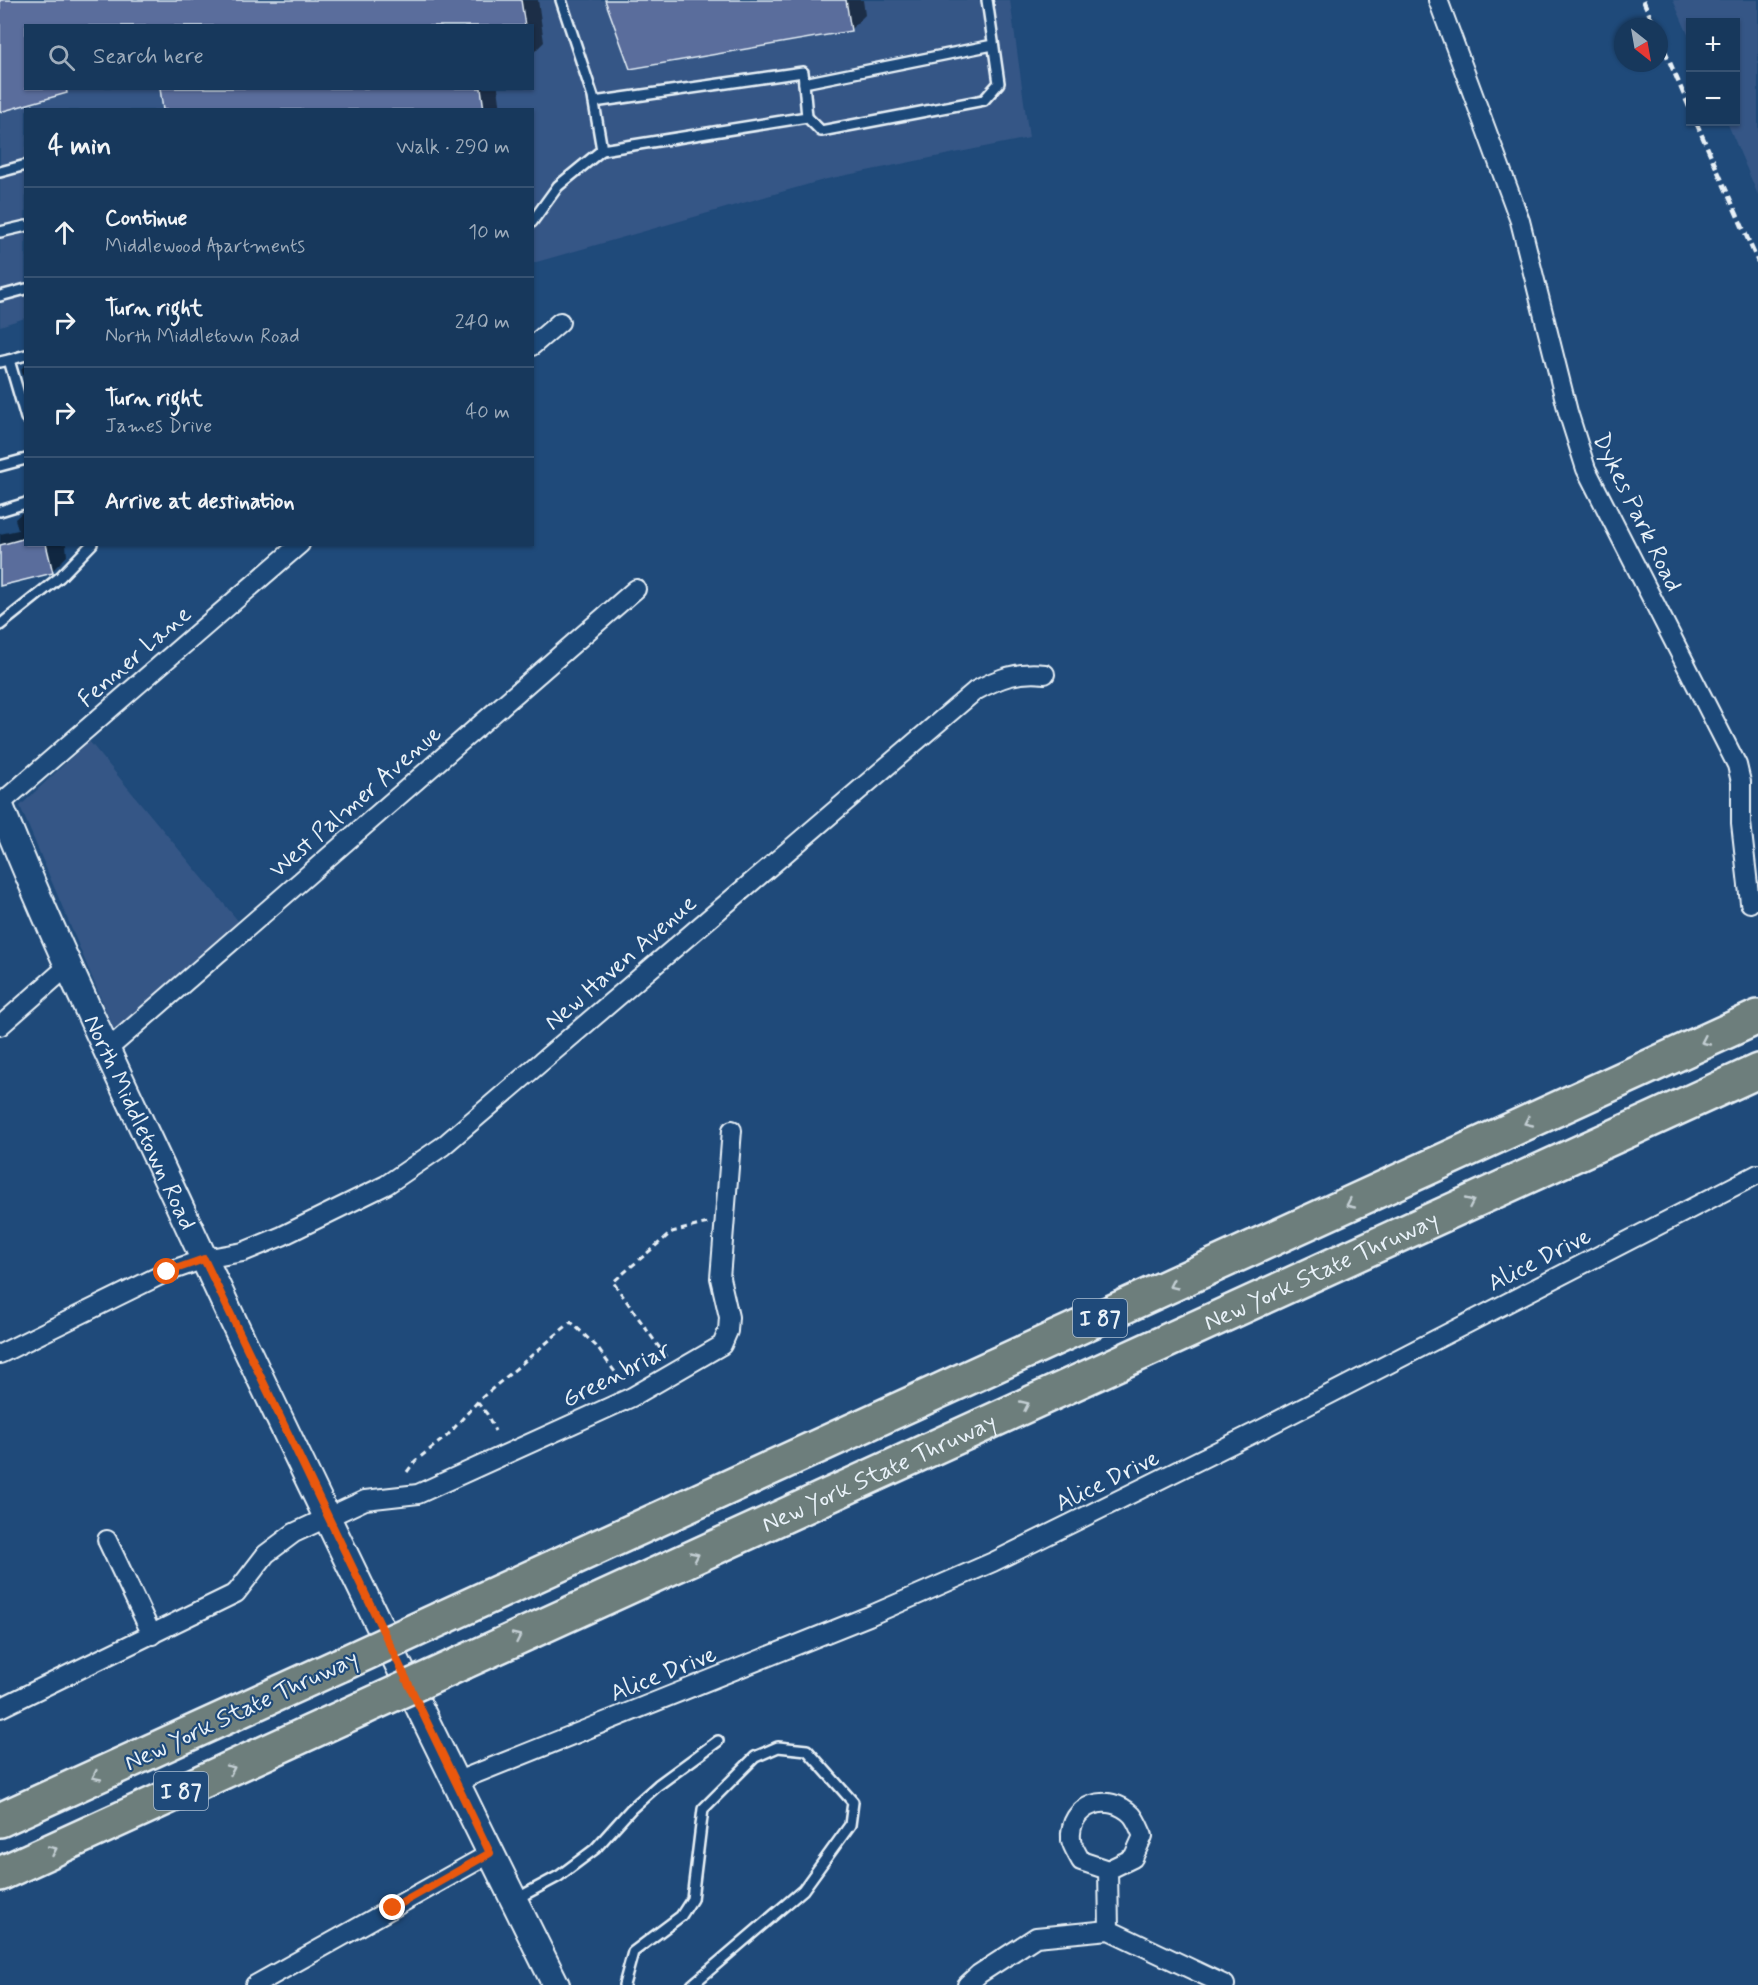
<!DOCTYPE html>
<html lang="en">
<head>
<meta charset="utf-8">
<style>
	body { margin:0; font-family:Mynerve,sans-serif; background:#244365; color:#f1f3f6 }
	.controls { position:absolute; right:18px; top:18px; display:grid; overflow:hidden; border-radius:0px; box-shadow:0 2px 4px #0004 }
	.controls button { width:54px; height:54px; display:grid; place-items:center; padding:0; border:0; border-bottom:2px solid #365272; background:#17385c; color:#f1f3f6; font:30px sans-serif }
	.compass { position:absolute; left:1614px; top:18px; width:54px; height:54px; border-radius:50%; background:#17385c; box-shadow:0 2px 4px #0004; rotate:149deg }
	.stop { position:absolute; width:18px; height:18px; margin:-14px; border:4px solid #ea580c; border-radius:50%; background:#fff }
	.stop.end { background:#ea580c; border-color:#fff; box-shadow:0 2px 6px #0008 }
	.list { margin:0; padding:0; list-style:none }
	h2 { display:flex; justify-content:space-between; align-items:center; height:78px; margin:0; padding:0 24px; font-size:26px }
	h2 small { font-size:20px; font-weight:400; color:#9eacbb }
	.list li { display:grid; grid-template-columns:39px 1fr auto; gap:18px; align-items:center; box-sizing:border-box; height:90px; padding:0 24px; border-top:2px solid #365272 }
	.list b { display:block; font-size:22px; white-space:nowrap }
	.list p { margin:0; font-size:20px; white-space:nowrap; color:#9eacbb }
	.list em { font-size:20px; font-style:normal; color:#9eacbb }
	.icon { flex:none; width:33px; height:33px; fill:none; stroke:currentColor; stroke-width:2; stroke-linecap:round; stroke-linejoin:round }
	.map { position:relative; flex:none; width:1758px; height:1985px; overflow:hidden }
	.search { position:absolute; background:#17385c; box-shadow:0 2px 4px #0004; left:24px; top:24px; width:510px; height:66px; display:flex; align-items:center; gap:15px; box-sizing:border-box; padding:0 21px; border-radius:0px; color:#9eacbb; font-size:22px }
	.panel { position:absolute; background:#17385c; box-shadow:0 2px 4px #0004; left:24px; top:108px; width:510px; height:438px; border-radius:0px }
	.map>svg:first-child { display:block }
	.built { fill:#355786; fill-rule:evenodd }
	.shadow { fill:#0007 }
	.building { fill:#5a6d9c; stroke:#e8f1f8; stroke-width:1.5 }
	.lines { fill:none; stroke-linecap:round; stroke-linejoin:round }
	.lane-casing { stroke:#e8f1f8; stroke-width:14 }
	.street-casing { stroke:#e8f1f8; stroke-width:22 }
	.secondary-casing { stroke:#e8f1f8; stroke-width:30 }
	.highway-casing { stroke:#e8f1f8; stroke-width:38 }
	.path { stroke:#e8f1f8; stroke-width:3; stroke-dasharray:6 4.5; stroke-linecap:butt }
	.lane { stroke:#1f4a7a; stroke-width:9 }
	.street { stroke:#1f4a7a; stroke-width:18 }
	.secondary { stroke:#1f4a7a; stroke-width:26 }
	.highway { stroke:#6d7e7c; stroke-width:33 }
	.rail { stroke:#e8f1f8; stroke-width:4.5; stroke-dasharray:9 4.5; stroke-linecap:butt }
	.highway-bridge-casing { stroke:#e8f1f8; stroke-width:38; stroke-linecap:butt }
	.highway-bridge { stroke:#6d7e7c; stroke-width:33 }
	.oneway { stroke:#c3ced3 }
	.route { stroke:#ea580c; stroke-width:8 }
	.labels { text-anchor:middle; stroke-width:4.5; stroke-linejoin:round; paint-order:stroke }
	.shield { fill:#1f4a7a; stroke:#acbfd2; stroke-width:1.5 }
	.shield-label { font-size:22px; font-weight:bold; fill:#e8f1f8 }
	.street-label { font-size:24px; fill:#e8f1f8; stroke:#1f4a7a }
</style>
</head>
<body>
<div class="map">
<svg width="1758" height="1985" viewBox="0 0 1758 1985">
	<rect width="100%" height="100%" fill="#1f4a7a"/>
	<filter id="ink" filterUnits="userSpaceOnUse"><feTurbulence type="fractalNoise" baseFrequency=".0167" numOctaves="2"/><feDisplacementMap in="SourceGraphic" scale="12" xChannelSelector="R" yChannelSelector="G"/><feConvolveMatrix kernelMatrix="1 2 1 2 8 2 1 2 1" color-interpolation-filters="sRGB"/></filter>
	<g filter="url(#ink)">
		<g class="built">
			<path d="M 0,0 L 1010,0 L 1029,138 L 827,179 L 533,263 L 532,110 L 26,110 L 25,318 L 0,326 ZM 26,26 L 532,26 L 532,88 L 26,88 Z"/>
			<polygon points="1673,0 1758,0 1758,195 1727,122 1736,122 1736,22 1690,22 1690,39"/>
			<polygon points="89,741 239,922 115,1032 20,806"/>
		</g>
		<g class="shadow">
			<polygon points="0,0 538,0 544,42 532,54 532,26 26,26 26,88 76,88 0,110"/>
			<polygon points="607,0 863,0 865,15 850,30"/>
			<polygon points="161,88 498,88 501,110 164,110"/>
			<polygon points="26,364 26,385 21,369"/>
			<polygon points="26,509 26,544 66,544 67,556 52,571 0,584 0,534 18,530 15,519"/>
		</g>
		<g class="building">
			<polygon points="0,0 521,0 525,26 26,26 26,88 66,88 67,93 0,112"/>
			<polygon points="605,0 846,0 851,31 630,69"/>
			<polygon points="160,88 481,88 484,110 163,110"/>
			<polygon points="26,538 26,544 46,544 53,573 0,586 0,545"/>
		</g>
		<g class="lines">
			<g class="lane-casing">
				<g id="lane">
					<polyline points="804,83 993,45"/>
					<polyline points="594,102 803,72 807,117 602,150"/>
					<polyline points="807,117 821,131 984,100 999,83 987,0"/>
					<polyline points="0,172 26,165"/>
					<polyline points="532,222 558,186 602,150 593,97 561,0"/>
					<polyline points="0,232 26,226"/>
					<polyline points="0,296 26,289"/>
					<polyline points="9,360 26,355"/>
					<polyline points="0,362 9,360 26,418"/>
					<polyline points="0,466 26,459"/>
					<polyline points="0,511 26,503"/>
					<polyline points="0,625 60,577 92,544"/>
					<polyline points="516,1899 559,1876 595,1849 631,1809 658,1785 718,1741"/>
					<polyline points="624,1985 633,1952 681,1916 692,1899 703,1809 755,1757 778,1747 807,1750 853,1802 850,1825 803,1890 692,1985"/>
				</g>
			</g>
			<g class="street-casing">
				<g id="street">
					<polyline points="1438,0 1520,221 1568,412 1586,469 1737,765 1741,782 1741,823 1750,903"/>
					<polyline points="532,346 560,322"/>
					<polyline points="0,804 300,544"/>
					<polyline points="0,1026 68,966"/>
					<polyline points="107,1050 636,589"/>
					<path d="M 0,1354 L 167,1272 L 204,1259 L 243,1252 L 282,1236 L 386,1185 L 443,1146 L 975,691 C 999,678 1017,671 1045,674"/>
					<polyline points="107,1540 152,1635"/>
					<polyline points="0,1708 236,1593 266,1554 294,1533 365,1500 418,1494 632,1397 722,1345 728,1331 729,1317 720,1278 732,1130"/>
					<polyline points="455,1782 869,1616 993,1562 1262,1429 1758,1174"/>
					<path d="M 1108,1870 L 1081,1861 C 1078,1855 1072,1846 1071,1840 C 1068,1804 1109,1791 1132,1815 C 1137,1821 1140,1830 1143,1836 L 1133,1858 L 1108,1870 L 1109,1930"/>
					<polyline points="255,1985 491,1853"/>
					<polyline points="967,1985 979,1974 1036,1937 1109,1930 1225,1985"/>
				</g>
			</g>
			<g class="secondary-casing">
				<g id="secondary">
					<path id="s1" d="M 0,806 C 56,946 122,1082 185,1218 C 305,1476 430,1731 556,1985"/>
				</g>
			</g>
			<g class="highway-casing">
				<g id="highway">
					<polyline points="442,1618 1758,1017"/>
					<path id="s2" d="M 464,1662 L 1758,1071"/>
					<polyline points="0,1820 340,1665"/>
					<polyline points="0,1874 363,1708"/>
				</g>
			</g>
			<g class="path">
				<polyline points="666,1357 613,1282 672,1232 708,1223"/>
				<polyline points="477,1402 487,1414 495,1431"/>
				<polyline points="407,1472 415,1461 447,1436 479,1400 571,1322 596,1346 623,1383"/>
			</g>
			<use href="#lane" class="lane"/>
			<use href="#street" class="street"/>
			<use href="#secondary" class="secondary"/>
			<use href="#highway" class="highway"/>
			<g class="rail">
				<polyline points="1643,0 1655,27"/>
				<polyline points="1659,37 1690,109"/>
				<polyline points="1696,122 1758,262"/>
			</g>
			<g class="highway-bridge-casing">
				<g id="highway-bridge">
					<polyline points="340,1665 442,1618"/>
					<polyline points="363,1708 464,1662"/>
				</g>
			</g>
			<use href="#highway-bridge" class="highway-bridge"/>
		</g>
		<defs><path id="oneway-chevron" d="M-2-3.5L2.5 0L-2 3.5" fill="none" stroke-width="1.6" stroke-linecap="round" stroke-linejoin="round" transform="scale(1.5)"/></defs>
		<g class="oneway">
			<use href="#oneway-chevron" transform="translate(1705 1041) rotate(155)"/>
			<use href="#oneway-chevron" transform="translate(1528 1122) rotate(155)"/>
			<use href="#oneway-chevron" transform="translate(1470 1202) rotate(-25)"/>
			<use href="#oneway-chevron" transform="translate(1350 1204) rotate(155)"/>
			<use href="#oneway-chevron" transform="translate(1173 1285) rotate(155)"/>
			<use href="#oneway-chevron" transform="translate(1025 1405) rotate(-25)"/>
			<use href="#oneway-chevron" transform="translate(695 1556) rotate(-25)"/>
			<use href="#oneway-chevron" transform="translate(517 1637) rotate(-25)"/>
			<use href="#oneway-chevron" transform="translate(231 1769) rotate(-25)"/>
			<use href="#oneway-chevron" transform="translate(96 1776) rotate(155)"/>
			<use href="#oneway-chevron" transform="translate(53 1850) rotate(-25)"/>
		</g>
	</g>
	<g class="lines" filter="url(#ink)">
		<polyline class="route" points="167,1272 204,1259 490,1853 393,1908"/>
	</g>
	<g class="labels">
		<g class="shield">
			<rect x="1073" y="1299" width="54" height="38" rx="4.5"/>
			<rect x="154" y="1772" width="54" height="38" rx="4.5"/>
		</g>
		<g class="shield-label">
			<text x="1100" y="1326">I 87</text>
			<text x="181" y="1799">I 87</text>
		</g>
		<g class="street-label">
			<text transform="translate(1638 512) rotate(64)" y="8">Dykes Park Road</text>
			<text transform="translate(134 656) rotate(-41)" y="8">Fenner Lane</text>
			<text transform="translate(355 801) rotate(-41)" y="8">West Palmer Avenue</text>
			<text transform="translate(620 962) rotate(-41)" y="8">New Haven Avenue</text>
			<text dy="8" stroke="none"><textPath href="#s1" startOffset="346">North Middletown Road</textPath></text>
			<text transform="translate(1539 1259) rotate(-27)" y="8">Alice Drive</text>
			<text dy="8" stroke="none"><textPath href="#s2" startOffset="942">New York State Thruway</textPath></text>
			<text transform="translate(616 1374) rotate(-27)" y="8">Greenbriar</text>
			<text dy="8" stroke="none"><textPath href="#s2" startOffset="456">New York State Thruway</textPath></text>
			<text transform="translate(1107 1480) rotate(-26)" y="8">Alice Drive</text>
			<text transform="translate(663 1673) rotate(-22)" y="8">Alice Drive</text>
			<text transform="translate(241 1710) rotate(-25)" y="8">New York State Thruway</text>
		</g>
	</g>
</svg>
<div class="controls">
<button>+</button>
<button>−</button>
</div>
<svg class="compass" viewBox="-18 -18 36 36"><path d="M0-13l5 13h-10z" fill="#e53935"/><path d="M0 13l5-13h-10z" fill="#9eacbb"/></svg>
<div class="stop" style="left:167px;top:1272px"></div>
<div class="stop end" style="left:393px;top:1908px"></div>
<div class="search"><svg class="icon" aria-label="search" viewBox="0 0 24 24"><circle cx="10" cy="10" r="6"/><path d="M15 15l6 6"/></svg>Search here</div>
<section class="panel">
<h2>4 min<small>Walk · 290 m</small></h2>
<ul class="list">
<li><svg class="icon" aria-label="ahead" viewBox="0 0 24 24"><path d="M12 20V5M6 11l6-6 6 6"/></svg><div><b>Continue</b><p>Middlewood Apartments</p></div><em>10 m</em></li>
<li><svg class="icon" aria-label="right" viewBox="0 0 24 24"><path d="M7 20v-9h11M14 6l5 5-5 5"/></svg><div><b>Turn right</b><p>North Middletown Road</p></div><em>240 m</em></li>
<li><svg class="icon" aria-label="right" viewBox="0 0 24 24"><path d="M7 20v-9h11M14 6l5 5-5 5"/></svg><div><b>Turn right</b><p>James Drive</p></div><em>40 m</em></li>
<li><svg class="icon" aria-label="arrive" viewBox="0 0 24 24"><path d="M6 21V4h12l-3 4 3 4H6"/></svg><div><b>Arrive at destination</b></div></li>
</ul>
</section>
</div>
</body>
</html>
